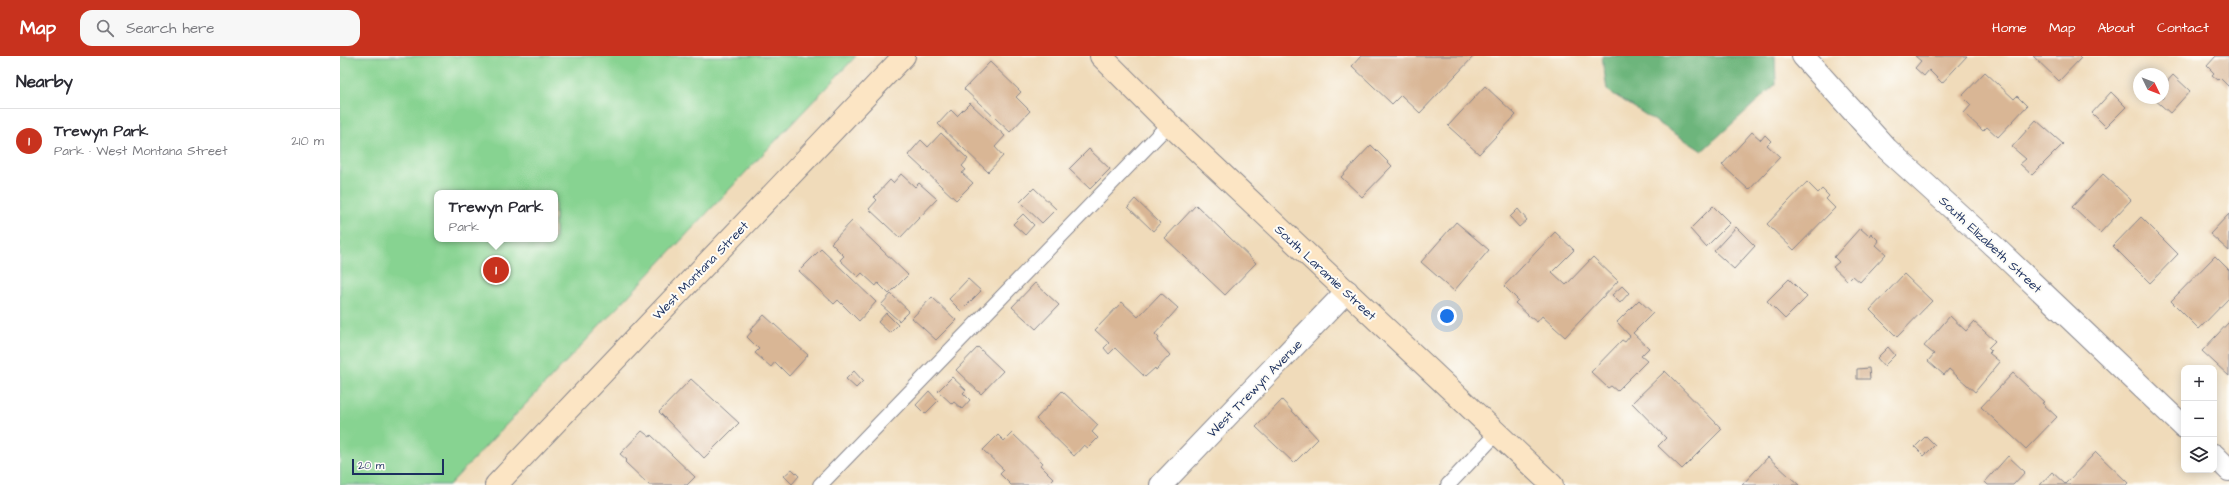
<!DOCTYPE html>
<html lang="en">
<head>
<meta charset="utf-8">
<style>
	body { margin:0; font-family:"Architects Daughter",sans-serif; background:#f7f7f7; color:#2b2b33 }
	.controls { position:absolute; right:12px; bottom:12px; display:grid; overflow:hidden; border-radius:8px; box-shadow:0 2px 10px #0003 }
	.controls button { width:36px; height:36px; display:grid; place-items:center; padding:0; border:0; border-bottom:1px solid #e1e1e2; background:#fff; color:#2b2b33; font:20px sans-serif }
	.compass { position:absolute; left:1793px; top:12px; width:36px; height:36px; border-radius:50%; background:#fff; box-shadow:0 2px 10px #0003; rotate:133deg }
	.scale { position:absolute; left:12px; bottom:10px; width:92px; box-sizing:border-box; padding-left:4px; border:2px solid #1b2f5e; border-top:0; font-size:11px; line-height:14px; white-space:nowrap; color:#1b2f5e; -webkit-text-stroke:3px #fdfcf7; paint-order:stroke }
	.you { position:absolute; left:1107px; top:260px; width:14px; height:14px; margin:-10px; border:3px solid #fff; border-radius:50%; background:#1a73e8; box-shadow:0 0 0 6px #1a73e833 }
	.badge { display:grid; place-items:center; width:26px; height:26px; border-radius:50%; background:#c8321e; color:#fff; font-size:13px; font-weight:700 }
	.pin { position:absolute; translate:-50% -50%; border:2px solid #fff; box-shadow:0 1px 4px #0006 }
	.popup { position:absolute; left:94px; top:134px; width:124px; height:52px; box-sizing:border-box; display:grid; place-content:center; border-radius:8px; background:#fff; filter:drop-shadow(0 1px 3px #0005); font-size:13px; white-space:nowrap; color:#7c7c81 }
	.popup b { font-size:15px; color:#2b2b33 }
	.popup::after { content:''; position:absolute; left:50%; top:100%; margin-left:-8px; border:8px solid transparent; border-top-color:#fff }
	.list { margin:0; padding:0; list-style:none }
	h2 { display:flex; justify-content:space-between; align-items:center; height:52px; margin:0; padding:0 16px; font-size:17px }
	h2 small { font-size:13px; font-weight:400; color:#7c7c81 }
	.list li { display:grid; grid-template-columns:26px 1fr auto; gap:12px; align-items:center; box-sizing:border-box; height:64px; padding:0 16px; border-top:1px solid #e1e1e2 }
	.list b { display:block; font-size:15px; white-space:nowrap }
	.list p { margin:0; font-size:13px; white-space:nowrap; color:#7c7c81 }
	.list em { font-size:13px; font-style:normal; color:#7c7c81 }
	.icon { flex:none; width:22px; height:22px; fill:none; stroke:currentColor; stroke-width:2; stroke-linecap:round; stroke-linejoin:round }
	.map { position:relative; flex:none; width:1889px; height:429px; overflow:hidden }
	header { display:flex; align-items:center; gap:24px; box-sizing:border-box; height:56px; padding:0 20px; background:#c8321e; color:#fff }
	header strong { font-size:19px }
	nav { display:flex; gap:22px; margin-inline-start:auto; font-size:14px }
	.search { width:280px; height:36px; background:#f7f7f7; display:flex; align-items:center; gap:10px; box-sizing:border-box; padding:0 14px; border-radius:12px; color:#7c7c81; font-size:15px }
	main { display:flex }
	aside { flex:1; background:#fff }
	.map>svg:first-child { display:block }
	.green { fill:#87d391; stroke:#518178; fill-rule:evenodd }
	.forest { fill:#6db57b; stroke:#44726c }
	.building { fill:#d9b695 }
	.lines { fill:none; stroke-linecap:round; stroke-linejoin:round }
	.lane-casing { stroke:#86858c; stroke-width:16 }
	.street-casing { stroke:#86858c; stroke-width:24 }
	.secondary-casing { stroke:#86858c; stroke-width:24 }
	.lane { stroke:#fff; stroke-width:14 }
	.street { stroke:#fff; stroke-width:22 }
	.secondary { stroke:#fce5c4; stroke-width:22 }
	.labels { text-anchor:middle; stroke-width:4; stroke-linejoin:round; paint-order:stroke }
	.street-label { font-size:13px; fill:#1b2f5e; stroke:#fdfcf7 }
</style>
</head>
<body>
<header>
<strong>Map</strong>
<div class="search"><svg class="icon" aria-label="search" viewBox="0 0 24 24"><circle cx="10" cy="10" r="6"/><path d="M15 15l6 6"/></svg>Search here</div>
<nav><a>Home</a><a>Map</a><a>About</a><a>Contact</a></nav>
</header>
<main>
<aside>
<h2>Nearby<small></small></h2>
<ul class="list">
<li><span class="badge">1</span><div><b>Trewyn Park</b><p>Park · West Montana Street</p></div><em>210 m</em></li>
</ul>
</aside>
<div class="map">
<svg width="1889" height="429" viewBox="0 0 1889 429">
	<rect width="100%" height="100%" fill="#fdfcf7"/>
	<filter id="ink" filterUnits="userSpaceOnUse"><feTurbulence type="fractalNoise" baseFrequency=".025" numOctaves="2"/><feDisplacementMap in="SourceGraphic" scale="8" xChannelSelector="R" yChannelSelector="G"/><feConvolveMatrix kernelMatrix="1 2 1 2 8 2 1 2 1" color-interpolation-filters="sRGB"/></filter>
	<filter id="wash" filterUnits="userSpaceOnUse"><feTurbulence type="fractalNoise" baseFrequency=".012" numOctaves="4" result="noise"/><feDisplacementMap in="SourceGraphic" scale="16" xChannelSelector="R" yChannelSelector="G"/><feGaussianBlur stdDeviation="0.9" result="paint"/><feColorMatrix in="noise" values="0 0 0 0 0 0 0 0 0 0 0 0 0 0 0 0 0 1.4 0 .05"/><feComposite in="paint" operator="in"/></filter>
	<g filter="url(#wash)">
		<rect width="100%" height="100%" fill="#f0dbba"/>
		<path class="green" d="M 0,0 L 516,0 L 109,429 L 0,429 ZM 97,137 L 215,137 L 215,183 L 97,183 Z"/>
		<polygon class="forest" points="1262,0 1435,0 1436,28 1362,95 1267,34"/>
		<g id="blocks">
			<g class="building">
				<polygon points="1021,0 1134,0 1080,57 1061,39 1052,48 1012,10"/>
				<polygon points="1575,0 1627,0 1602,27 1589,14 1584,20 1575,12 1581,5"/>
				<polygon points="1693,0 1739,0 1741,2 1719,25"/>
				<polygon points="1876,0 1889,0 1889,31 1880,22 1878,24 1872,19 1874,17 1867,10"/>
				<polygon points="650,6 681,36 676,41 690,55 670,76 624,33"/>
				<polygon points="1645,16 1674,43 1677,40 1687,50 1658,81 1647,71 1643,75 1624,57 1631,49 1622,40"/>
				<polygon points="1833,19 1850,35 1830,57 1813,42 1823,42 1823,30"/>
				<polygon points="1145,30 1176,59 1139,98 1108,70"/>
				<polygon points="1771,36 1786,51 1766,71 1752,57"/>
				<polygon points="630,47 665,80 655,91 663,100 648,116 598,68 611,54 617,60"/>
				<polygon points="1696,64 1723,88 1692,119 1680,108 1686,103 1672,91"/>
				<polygon points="1412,76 1421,84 1425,79 1431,85 1427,89 1440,101 1409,134 1382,109"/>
				<polygon points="601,77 628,103 622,110 626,114 622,117 633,127 616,144 568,99 581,84 588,91"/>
				<polygon points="1031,89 1052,110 1022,141 1001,121"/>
				<polygon points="749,93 770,113 750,133 729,113"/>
				<polygon points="561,118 575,131 579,127 597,143 560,182 529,153 537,144 534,141 550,124 553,127"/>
				<polygon points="1763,118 1791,144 1760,177 1732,151"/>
				<polygon points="1467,126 1478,137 1482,133 1489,140 1486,143 1495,152 1454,194 1427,168"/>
				<polygon points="694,132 716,153 702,167 680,146"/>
				<polygon points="795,143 820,167 813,175 788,151"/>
				<polygon points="856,149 916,207 885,239 825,182"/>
				<polygon points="1373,150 1390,167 1366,191 1350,173"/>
				<polygon points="1178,153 1187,164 1179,171 1170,161"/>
				<polygon points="683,158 694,169 685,179 673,168"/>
				<polygon points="1889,158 1889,195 1870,178"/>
				<polygon points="1801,161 1838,198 1810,227 1773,190"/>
				<polygon points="512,165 568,219 549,238 538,227 536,230 522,217 518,221 500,204 504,200 491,187"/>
				<polygon points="1116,166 1149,194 1114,235 1081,206"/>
				<polygon points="1396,171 1415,190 1394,213 1374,195"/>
				<polygon points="1520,172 1529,180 1531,177 1539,185 1536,189 1546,198 1520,226 1513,220 1508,225 1493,211 1499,206 1494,201"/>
				<polygon points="1215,176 1234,194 1212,216 1226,229 1253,201 1278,225 1225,281 1202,260 1197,266 1189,260 1175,247 1178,244 1164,230"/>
				<polygon points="481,193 536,246 519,265 498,244 494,248 459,215"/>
				<polygon points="1875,200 1889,214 1889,242 1859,273 1831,245"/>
				<polygon points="1564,218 1592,245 1557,281 1530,254"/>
				<polygon points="628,223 641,235 621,255 609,243"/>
				<polygon points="1449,223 1467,241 1445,263 1427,245"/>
				<polygon points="695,227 719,249 696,273 672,251"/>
				<polygon points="1282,230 1289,237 1280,247 1272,239"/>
				<polygon points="821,237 838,252 815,278 819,282 817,285 830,299 816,314 815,312 805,321 775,292 769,298 764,292 769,287 755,274 782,246 798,261"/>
				<polygon points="551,238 569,255 559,265 541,249"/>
				<polygon points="592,241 616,264 596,284 572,262"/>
				<polygon points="1299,244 1313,257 1293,277 1309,292 1301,300 1307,305 1277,335 1271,330 1268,332 1251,316 1282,284 1285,286 1290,280 1277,266"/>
				<polygon points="546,257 558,269 550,277 538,266"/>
				<polygon points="424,259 468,299 449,320 435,306 431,311 415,297 419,293 407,281 412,275 410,274"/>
				<polygon points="1610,260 1626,275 1634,266 1655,285 1648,292 1651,295 1649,297 1660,306 1635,336 1609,313 1604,319 1588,305 1594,298 1584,290"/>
				<polygon points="1889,266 1889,320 1862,295"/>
				<polygon points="638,291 663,315 641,338 616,314"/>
				<polygon points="1548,291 1555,299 1544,310 1537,302"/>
				<polygon points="1529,312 1530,323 1517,323 1517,313"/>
				<polygon points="514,315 523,325 516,332 506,323"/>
				<polygon points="1325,315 1382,373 1342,413 1318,390 1326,382 1292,347"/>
				<polygon points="1673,317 1704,346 1702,347 1717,361 1686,393 1641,351"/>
				<polygon points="612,321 626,334 623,337 630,344 622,353 614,346 612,348 598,335"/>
				<polygon points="351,323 399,367 364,402 319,356"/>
				<polygon points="589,335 598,345 585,358 576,349"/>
				<polygon points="722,335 758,369 752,376 758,382 748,392 744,389 734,400 696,363"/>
				<polygon points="942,344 978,383 954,407 916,371"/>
				<polygon points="302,375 310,381 311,379 355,421 347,429 309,429 285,406 287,404 280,398"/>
				<polygon points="672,377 703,407 700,409 714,423 708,429 671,429 660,418 664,414 643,394 658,379 664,385"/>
				<polygon points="1586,380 1595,389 1584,400 1575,391"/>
				<polygon points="1756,396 1788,427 1786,429 1700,429 1712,416 1725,428"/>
				<polygon points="1668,400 1685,416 1673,429 1648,429 1645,426"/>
				<polygon points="1428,401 1459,429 1402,429"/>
				<polygon points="452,413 459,420 452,428 444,420"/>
			</g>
		</g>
	</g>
	<g filter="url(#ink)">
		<use href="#blocks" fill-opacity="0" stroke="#86858c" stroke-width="1"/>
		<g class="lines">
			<g class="lane-casing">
				<g id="lane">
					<polyline points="480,429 829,68"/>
					<polyline points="1108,429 1157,377"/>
				</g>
			</g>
			<g class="street-casing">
				<g id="street">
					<polyline points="1463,0 1547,93 1659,195 1844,371"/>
					<polyline points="1874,399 1889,414"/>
					<polyline points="821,429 1007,235"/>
				</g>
			</g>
			<g class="secondary-casing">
				<g id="secondary">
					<polyline points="761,0 829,68 1212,429"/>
					<polyline points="156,429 564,0"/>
				</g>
			</g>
			<use href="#lane" class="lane"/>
			<use href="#street" class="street"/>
			<use href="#secondary" class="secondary"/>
		</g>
	</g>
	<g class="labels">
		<g class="street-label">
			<text transform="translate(1651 188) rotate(43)" y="5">South Elizabeth Street</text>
			<text transform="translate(360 214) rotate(-46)" y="5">West Montana Street</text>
			<text transform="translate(986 216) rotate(43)" y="5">South Laramie Street</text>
			<text transform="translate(914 332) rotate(-46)" y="5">West Trewyn Avenue</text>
		</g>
	</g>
</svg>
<div class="controls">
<button>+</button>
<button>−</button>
<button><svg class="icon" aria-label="layers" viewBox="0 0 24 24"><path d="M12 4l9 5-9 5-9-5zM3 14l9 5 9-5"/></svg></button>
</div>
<svg class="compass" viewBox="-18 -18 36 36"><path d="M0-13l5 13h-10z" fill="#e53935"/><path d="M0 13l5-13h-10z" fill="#7c7c81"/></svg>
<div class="scale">20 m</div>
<div class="you"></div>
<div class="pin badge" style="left:156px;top:214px">1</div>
<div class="popup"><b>Trewyn Park</b>Park</div>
</div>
</main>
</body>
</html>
